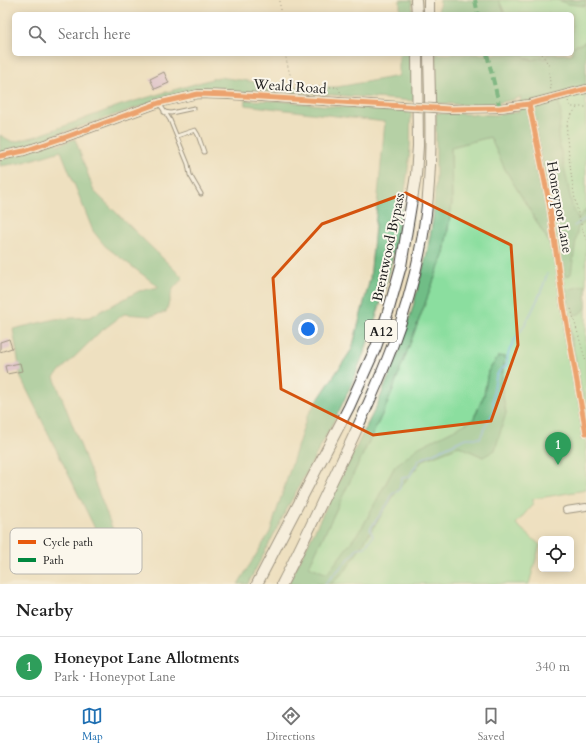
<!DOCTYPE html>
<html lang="en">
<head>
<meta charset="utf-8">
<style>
	body { margin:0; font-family:Cardo,serif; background:#f6f6f6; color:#222 }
	.controls { position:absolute; right:12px; bottom:12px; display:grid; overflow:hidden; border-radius:6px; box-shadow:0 2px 10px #0003 }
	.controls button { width:36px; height:36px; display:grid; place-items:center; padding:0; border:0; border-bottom:1px solid #e0e0e0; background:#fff; color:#222; font:20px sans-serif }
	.you { position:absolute; left:308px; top:329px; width:14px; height:14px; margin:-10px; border:3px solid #fff; border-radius:50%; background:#1a73e8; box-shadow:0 0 0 6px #1a73e833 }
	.badge { display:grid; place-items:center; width:26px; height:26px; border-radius:50%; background:#1f6fb2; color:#fff; font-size:13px; font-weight:700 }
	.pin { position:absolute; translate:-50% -33px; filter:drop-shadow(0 1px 2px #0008) }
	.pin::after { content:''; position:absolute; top:21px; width:14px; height:12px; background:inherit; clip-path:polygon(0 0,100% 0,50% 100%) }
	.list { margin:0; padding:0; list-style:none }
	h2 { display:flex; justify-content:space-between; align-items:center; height:52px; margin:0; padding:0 16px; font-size:17px }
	h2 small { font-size:13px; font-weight:400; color:#767676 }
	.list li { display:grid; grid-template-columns:26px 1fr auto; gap:12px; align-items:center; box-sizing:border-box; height:60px; padding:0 16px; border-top:1px solid #e0e0e0 }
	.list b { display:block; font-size:15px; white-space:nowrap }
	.list p { margin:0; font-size:13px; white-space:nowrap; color:#767676 }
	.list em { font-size:13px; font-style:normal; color:#767676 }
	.icon { flex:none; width:22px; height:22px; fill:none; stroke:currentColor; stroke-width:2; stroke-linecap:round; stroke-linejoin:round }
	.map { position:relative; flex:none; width:586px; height:584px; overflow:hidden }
	.search { position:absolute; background:#fff; box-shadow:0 2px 10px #0003; left:12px; right:12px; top:12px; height:44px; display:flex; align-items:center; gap:10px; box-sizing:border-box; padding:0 14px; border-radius:6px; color:#767676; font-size:15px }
	.sheet { height:112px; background:#fff }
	nav { display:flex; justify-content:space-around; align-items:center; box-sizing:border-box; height:56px; border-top:1px solid #e0e0e0; background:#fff; font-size:11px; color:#767676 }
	nav a { display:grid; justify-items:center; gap:2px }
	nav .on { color:#1f6fb2 }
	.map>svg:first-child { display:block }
	.green { fill:#8bde9f; stroke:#547d5e }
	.forest { fill:#70bd86; stroke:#466c51 }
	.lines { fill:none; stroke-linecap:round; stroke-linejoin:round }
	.stream { stroke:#74b0e5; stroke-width:1.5 }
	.building { fill:#d0a8da }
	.service-casing { stroke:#3c3935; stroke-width:5 }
	.minor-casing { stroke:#3c3935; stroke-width:8 }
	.tertiary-casing { stroke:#3c3935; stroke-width:10 }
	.trunk-casing { stroke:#3c3935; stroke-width:12 }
	.path { stroke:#3c3935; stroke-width:1; stroke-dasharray:1 3; stroke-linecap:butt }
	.service { stroke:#fff; stroke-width:3 }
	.minor { stroke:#fff; stroke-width:6 }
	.tertiary { stroke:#fff; stroke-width:8 }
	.trunk { stroke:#fff; stroke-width:10 }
	.tertiary-bridge-casing { stroke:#3c3935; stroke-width:10; stroke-linecap:butt }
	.tertiary-bridge { stroke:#fff; stroke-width:8 }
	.quiet { stroke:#00873e; stroke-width:4; stroke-dasharray:8 4; stroke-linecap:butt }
	.cycleway-casing { stroke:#fbf7ec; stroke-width:8 }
	.cycleway { stroke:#e8590c; stroke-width:5 }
	.marked { fill:none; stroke:#d4530e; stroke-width:3; stroke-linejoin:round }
	.labels { text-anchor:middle; stroke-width:4; stroke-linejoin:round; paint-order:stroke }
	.shield { fill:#fbf7ec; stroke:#5f5e5a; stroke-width:1 }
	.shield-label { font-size:13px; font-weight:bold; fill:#1c1c1c }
	.street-label { font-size:14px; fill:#1c1c1c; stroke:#fbf7ec }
	.key { fill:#fbf7ec; stroke:#b8b5ae; stroke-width:1 }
	.key-label { font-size:11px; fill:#1c1c1c }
</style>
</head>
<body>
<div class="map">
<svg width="586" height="584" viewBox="0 0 586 584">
	<rect width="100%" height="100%" fill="#fbf7ec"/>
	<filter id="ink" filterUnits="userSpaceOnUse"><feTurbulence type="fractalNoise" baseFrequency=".025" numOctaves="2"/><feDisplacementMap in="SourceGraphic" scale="8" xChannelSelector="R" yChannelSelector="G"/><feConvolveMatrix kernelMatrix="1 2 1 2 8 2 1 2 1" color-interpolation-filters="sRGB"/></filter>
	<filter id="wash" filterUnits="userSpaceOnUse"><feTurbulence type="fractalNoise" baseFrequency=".012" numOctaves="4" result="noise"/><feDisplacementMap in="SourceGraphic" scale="16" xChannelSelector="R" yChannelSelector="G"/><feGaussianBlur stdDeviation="0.9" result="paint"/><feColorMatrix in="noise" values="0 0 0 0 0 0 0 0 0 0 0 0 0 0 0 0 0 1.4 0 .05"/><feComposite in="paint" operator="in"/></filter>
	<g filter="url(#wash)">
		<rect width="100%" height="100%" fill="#eee0c0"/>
		<g class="green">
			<polygon points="499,0 586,0 586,40 583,43 572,47 572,14 505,14"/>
			<polygon points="522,54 550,54 547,55 545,59 541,57 532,60 526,58"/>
			<polygon points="586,89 586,418 529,105"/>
			<polygon points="490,137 505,169 550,244 557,261 586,433 586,490 533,499 533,504 516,524 540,545 529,584 331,584 346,570 396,492 423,460 459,446 483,457 506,413 501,385 505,358 488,371 484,395 473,420 395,466 363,526 327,575 309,566 388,402 444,253 452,204 451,147"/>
		</g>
		<g class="forest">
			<polygon points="400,0 412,0 413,14 400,14"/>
			<polygon points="440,0 499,0 505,14 438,14"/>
			<polygon points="558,0 586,0 586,6 568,4"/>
			<path d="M 586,41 L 586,89 L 558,97 L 561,115 L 558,137 L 572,205 L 578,219 L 586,209 L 586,222 L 578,227 L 571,274 L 566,277 L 550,244 L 505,169 L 490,137 L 451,147 L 452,204 L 444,253 L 388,402 L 309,566 L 327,574 L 363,526 L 395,466 L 419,447 L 473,420 L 484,395 L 488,371 L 499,356 L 505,357 L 501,385 L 506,413 L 495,450 L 483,457 L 459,446 L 423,460 L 396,492 L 346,570 L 331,584 L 288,584 L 377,405 L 397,357 L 412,310 L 427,253 L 433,219 L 436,176 L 436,113 L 495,115 L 518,112 L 521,97 C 494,107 465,105 436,103 L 436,54 L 522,54 L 526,58 L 532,60 L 541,57 L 545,59 L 547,55 L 550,54 L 572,54 L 572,47 L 583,43 Z"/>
			<polygon points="399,54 414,54 415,101 294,92 249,93 214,91 142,106 52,136 58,145 75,139 94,191 183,278 173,289 166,312 151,316 124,314 100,332 54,377 125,561 111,561 21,378 13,329 55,319 90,317 139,291 159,287 105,246 93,231 61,151 21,163 0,166 0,135 13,142 37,136 121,105 219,77 293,87 337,87 399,76"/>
			<path d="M 245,100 L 283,101 L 330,106 L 411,111 C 410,127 411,144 409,160 C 401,232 384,303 357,371 C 342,408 323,442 304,477 C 285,512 267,548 248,584 L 238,584 L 270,532 L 307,416 L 352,349 L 370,279 L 385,122 L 245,105 Z"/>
			<polygon points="586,285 586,308 579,314 575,315 569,301 564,300 563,291"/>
		</g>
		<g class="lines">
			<g class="stream">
				<polyline points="574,226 586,218"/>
				<path d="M 325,584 L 354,553 L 357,548 L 365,547 L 373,536 L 370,529 L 389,502 L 392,494 L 399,490 L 402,478 L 409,477 L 419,460 L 466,438 L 480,438 L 488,421 L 494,412 L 493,396 L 496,377 L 499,371 L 507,365 C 507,347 515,341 524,326 C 533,310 542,292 547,274"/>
			</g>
		</g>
		<g id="blocks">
			<g class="building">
				<polygon points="164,72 169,83 155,89 150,79"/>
				<polygon points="9,339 12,348 0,352 0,342"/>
				<polygon points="20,363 22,371 7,374 5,366"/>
			</g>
		</g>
	</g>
	<g filter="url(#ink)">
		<use href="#blocks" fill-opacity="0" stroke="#3c3935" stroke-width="1"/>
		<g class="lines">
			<g class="service-casing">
				<g id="service">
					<polyline points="159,103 170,120 188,164 190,175 201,194"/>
					<polyline points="164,112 171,113 194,108"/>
					<polyline points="177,136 195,130 198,135 204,152"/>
				</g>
			</g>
			<g class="minor-casing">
				<g id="minor">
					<polyline points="529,104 549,202 563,302 586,433"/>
					<polyline points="566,510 586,507"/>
				</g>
			</g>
			<g class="tertiary-casing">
				<g id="tertiary">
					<polyline points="450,109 500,108 529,104 586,89"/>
					<polyline points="0,156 24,151 66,137 159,103 198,94 229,95 401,106"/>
				</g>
			</g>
			<g class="trunk-casing">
				<g id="trunk">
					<polyline points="416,0 417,14"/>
					<polyline points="429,0 429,14"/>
					<polyline points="257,584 349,407 376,347 388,312 401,266 416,175 418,146 417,54"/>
					<path d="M 282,584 C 301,548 318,510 336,473 C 377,388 414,309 426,214 C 433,161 430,107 429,54"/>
				</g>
			</g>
			<g class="path">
				<polyline points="280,14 280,0"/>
				<path d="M 285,54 C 288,65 289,79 298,87 L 337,87 L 339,89 L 342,96"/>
				<polyline points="542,54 548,64 551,92"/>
				<polyline points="568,101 571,107 586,107"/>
				<path d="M 577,108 C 572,113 568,120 567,127 C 566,136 568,146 569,155 C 572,184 576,212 586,240"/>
				<polyline points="571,309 586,362"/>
			</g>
			<use href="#service" class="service"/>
			<use href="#minor" class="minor"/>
			<use href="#tertiary" class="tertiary"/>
			<use href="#trunk" class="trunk"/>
			<g class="tertiary-bridge-casing">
				<polyline id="tertiary-bridge" points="401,106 450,109"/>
			</g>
			<use href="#tertiary-bridge" class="tertiary-bridge"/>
			<g class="quiet">
				<polyline points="475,0 478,14"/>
				<polyline points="487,54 500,108"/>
			</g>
			<g class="cycleway-casing">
				<g id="cycleway">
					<polyline points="529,104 549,202 563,302 586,433"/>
					<polyline points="0,156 24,151 66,137 159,103 198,94 229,95 450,109 500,108 529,104 586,89"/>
				</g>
			</g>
			<use href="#cycleway" class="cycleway"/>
		</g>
	</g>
	<path d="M0 0H586V584H0ZM 406,193 L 511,245 L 518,345 L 491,421 L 373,435 L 281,389 L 273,278 L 322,224 Z" fill="#eee0c0" fill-opacity=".55" fill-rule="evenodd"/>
	<path class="marked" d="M 406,193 L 511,245 L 518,345 L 491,421 L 373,435 L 281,389 L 273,278 L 322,224 Z"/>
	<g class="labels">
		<rect class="shield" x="365" y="320" width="32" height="22" rx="3"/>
		<g class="shield-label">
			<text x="381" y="336">A12</text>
		</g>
		<g class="street-label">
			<text transform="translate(290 86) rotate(4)" y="5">Weald Road</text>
			<text transform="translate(560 207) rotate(80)" y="5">Honeypot Lane</text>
			<text transform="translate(388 247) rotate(-78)" y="5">Brentwood Bypass</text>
		</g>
	</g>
	<rect x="10" y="528" width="132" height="46" rx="6" class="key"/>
	<rect x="18" y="540" width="18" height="4" fill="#e8590c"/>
	<rect x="18" y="558" width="18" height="4" fill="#00873e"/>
	<g class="key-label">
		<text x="43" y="546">Cycle path</text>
		<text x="43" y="564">Path</text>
	</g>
</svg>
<div class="controls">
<button><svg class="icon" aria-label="locate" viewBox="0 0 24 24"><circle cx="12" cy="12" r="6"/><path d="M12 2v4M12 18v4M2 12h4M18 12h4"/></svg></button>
</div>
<div class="you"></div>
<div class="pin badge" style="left:558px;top:465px;background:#2e9e5b">1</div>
<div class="search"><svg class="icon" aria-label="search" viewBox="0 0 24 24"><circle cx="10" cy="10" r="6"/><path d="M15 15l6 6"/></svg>Search here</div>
</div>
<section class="sheet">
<h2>Nearby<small></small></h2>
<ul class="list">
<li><span class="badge" style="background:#2e9e5b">1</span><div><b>Honeypot Lane Allotments</b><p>Park · Honeypot Lane</p></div><em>340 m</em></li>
</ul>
</section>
<nav>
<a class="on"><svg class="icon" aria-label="map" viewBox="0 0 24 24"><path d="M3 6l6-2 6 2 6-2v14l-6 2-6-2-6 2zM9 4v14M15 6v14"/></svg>Map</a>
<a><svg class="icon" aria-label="directions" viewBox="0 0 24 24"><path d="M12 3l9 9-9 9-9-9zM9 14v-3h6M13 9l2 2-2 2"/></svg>Directions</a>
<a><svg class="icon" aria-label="saved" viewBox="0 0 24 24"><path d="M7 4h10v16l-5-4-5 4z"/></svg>Saved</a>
</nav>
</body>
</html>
